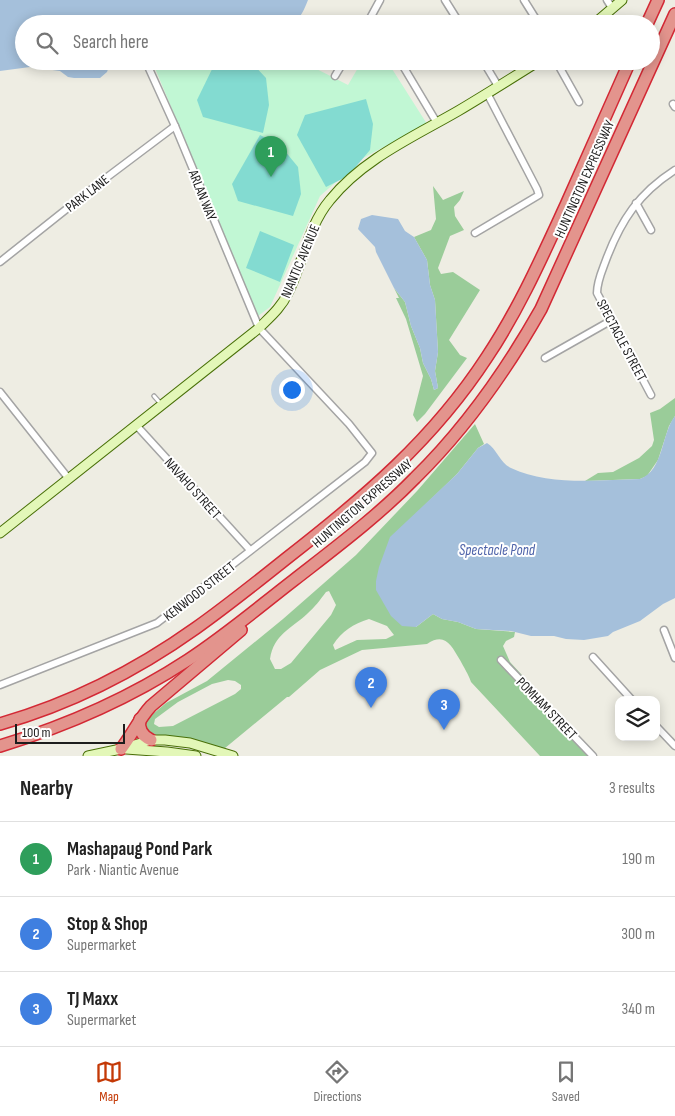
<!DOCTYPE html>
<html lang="en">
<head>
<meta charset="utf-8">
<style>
	body { margin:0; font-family:"Sofia Sans Condensed",sans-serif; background:#f2f2f2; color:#222 }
	.controls { position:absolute; right:15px; bottom:15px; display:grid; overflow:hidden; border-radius:10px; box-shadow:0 2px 12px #0003 }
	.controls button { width:45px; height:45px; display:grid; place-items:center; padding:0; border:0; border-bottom:1px solid #e0e0e0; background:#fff; color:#222; font:25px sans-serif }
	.scale { position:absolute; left:15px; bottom:12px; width:110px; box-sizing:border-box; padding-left:5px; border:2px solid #1d1d1d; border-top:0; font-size:14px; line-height:18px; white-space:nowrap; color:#1d1d1d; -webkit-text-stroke:4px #fff; paint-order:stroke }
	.you { position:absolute; left:291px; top:389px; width:18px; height:18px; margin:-12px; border:4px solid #fff; border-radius:50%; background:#1a73e8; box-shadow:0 0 0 8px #1a73e833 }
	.badge { display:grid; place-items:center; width:32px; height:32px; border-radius:50%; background:#c43906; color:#fff; font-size:16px; font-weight:700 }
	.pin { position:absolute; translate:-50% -41px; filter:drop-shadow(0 1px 2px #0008) }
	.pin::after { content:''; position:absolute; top:26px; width:18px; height:15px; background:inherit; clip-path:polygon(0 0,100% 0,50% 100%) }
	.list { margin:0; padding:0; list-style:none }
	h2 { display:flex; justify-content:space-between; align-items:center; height:65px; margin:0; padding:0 20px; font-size:21px }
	h2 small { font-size:16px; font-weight:400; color:#767676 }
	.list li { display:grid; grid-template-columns:32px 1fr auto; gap:15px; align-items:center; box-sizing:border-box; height:75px; padding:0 20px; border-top:1px solid #e0e0e0 }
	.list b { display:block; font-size:19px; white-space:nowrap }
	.list p { margin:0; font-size:16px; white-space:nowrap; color:#767676 }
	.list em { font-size:16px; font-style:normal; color:#767676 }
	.icon { flex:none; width:28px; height:28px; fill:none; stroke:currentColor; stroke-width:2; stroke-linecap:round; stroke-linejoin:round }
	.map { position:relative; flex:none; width:675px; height:756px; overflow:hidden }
	.search { position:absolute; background:#fff; box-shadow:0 2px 12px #0003; left:15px; right:15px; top:15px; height:55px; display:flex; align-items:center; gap:12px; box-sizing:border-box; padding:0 18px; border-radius:28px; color:#767676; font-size:19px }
	.sheet { height:290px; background:#fff }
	nav { display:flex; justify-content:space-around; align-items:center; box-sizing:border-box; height:70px; border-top:1px solid #e0e0e0; background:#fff; font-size:14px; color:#767676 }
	nav a { display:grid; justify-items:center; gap:2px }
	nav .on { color:#c43906 }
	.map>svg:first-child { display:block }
	.forest { fill:#9acc99; fill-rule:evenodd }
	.park { fill:#c1f7d4 }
	.pitch { fill:#83dbd1 }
	.water { fill:#a5c0db }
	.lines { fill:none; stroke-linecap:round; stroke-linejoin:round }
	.lane-casing { stroke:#a4a4a4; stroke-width:5.5 }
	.street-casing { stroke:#a4a4a4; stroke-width:9 }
	.secondary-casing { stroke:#497008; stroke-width:11 }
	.highway-casing { stroke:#d32935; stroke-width:14 }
	.lane { stroke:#fff; stroke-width:3 }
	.street { stroke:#fff; stroke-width:6 }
	.secondary { stroke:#e3f7b8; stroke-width:9 }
	.highway { stroke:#e3948d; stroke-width:11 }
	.labels { text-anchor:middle; stroke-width:4; stroke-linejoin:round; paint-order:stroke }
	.street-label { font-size:14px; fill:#1d1d1d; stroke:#fff }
	.water-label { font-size:15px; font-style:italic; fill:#4d62a9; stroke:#fff }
</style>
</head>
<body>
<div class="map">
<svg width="675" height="756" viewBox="0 0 675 756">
	<rect width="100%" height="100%" fill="#eeede3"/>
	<g class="forest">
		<polygon points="433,186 443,200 464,191 460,200 454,207 455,216 464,230 450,236 438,268 441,274 453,272 480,290 449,340 460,355 467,358 425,414 417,422 413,415 423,376 406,319 396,298 399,298 394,288 405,302 411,326 420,348 423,363 431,379 434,390 438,388 435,371 438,352 435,300 430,285 427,260 414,237 431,230 436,219"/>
		<polygon points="675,398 675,416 669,426 658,460 647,476 640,479 585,481 598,473 613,472 639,458 652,446 654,440 650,413 660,409"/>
		<path d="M 475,424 L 484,444 L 478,448 L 457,474 L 424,506 L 416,627 L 433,614 L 442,619 L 458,622 L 476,629 L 515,632 L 514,637 L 506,641 L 503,646 L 510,662 L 596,756 L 540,756 L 471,682 C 468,673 464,668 460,660 C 451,645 445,632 427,644 L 362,650 L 320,670 L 289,697 L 287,697 L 219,753 L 157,742 L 139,726 L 166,703 L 207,681 L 283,619 L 356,555 L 417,491 ZM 329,591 L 336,605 L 331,615 L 291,663 L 281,669 L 275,669 L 270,659 C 274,634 291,629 307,614 C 315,607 320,600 326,592 ZM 369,619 L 387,626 L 394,635 L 386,639 L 357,640 L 335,650 L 333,645 C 342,631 353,624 369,619 ZM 228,680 L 235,681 L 241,685 L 241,689 L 235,694 L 173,726 L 159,727 L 154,724 L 155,719 L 178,702 L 212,684 Z"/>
	</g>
	<polygon class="park" points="152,61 301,61 348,85 362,61 387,61 427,124 363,158 320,196 270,307 258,316"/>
	<g class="pitch">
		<polygon points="216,61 250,61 266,78 269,105 263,133 203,117 197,100"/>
		<polygon points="366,99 373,124 370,150 348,176 326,187 297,135 305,115"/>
		<polygon points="260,135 280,145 298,167 301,194 293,216 238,201 232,184"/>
		<polygon points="260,231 294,245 280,282 246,268"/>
	</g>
	<g class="water">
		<path d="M 0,0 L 308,0 C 303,12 300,22 286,24 L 24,24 L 24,61 L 111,61 L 107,72 L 100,78 L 74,78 L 68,77 L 60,71 L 30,67 L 0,71 Z"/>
		<polygon points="372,215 398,219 405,231 414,237 427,260 430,285 435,300 438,352 435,371 438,388 434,390 431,379 423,363 420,348 411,326 405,302 394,288 376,252 375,247 358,229 361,219"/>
		<path d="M 675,416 L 675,598 L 663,604 L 640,621 L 613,632 L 608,636 L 584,640 L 566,639 L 554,636 L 531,636 L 511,631 L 476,629 L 458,622 L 442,619 L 433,614 L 416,627 L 402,626 L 391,616 L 376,590 L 376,581 L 379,567 L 390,537 L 457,474 L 478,448 L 487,443 C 497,449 500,463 511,468 C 548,486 599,480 640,479 C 664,470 661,434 675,416 Z"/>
	</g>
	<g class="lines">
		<g class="lane-casing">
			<polyline id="lane" points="154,396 161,404"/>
		</g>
		<g class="street-casing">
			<g id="street">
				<polyline points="445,0 460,24"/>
				<polyline points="524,0 539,24"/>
				<polyline points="607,0 612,8"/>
				<polyline points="367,24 380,0"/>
				<polyline points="400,61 437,123"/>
				<polyline points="483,61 498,86"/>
				<polyline points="556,61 579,102"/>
				<polyline points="335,76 344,61"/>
				<polyline points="673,104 675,107"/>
				<polyline points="636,203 651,230"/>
				<polyline points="475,233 539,195 537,189 487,93"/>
				<polyline points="0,262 98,184 175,126"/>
				<polyline points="545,358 612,320"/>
				<polyline points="0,392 69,479"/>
				<path d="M 651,395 L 597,293 C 597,281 602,271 606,260 C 621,220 639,193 675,170"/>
				<polyline points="136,425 250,550"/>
				<polyline points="664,630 675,658"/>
				<polyline points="593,657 632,700"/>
				<polyline points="501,660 593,756"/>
				<polyline points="0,685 157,623 365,462 372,453 349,424 259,328 175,126 146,62"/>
				<polyline points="656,726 675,746"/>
			</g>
		</g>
		<g class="secondary-casing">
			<g id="secondary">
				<polyline points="594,24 622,0"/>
				<path d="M 0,533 L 259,328 C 270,317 281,308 288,293 C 303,263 308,226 330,200 C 363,159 413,137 458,111 C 485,95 512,78 539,61"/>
				<polyline points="126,749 167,752 196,756"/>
				<polyline points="88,756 121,749 151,740 165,740 190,743 233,756"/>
			</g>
		</g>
		<g class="highway-casing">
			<g id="highway">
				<polyline points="647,24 658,0"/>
				<path d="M 140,719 C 138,729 142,736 151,740"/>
				<path d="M 0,724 C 70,704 137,670 196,628 C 227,606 257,582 287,558 C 364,498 433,440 487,357 C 519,309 542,257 566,205 C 587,157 609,109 630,61"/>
				<path d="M 0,746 C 66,726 130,698 188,660 C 225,636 259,607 294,580 C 335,548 378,516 415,478 C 466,428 506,371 541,309 L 675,14"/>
				<path d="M 121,749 C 132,735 139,719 151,706 L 241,630"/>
			</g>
		</g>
		<use href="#lane" class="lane"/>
		<use href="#street" class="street"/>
		<use href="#secondary" class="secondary"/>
		<use href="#highway" class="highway"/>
	</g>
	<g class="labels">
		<g class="street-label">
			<text transform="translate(584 179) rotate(-66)" y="5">HUNTINGTON EXPRESSWAY</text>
			<text transform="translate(87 193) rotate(-38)" y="5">PARK LANE</text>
			<text transform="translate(203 195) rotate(68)" y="5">ARLAN WAY</text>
			<text transform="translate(300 261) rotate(-67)" y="5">NIANTIC AVENUE</text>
			<text transform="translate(622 340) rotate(62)" y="5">SPECTACLE STREET</text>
			<text transform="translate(193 488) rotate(48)" y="5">NAVAHO STREET</text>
			<text transform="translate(362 503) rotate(-41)" y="5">HUNTINGTON EXPRESSWAY</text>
			<text transform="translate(199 591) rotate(-38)" y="5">KENWOOD STREET</text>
			<text transform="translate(547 708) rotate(46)" y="5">POMHAM STREET</text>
		</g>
		<g class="water-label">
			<text x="497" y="555">Spectacle Pond</text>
		</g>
	</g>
</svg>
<div class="controls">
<button><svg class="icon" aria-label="layers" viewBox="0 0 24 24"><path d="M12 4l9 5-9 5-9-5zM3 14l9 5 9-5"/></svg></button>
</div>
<div class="scale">100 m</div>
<div class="you"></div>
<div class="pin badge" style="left:271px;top:177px;background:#2e9e5b">1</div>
<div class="pin badge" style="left:371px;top:708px;background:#3f7fe0">2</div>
<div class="pin badge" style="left:444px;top:730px;background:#3f7fe0">3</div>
<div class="search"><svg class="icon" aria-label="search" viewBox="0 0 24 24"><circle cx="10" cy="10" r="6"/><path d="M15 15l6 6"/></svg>Search here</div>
</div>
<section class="sheet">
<h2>Nearby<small>3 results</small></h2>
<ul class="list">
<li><span class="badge" style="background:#2e9e5b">1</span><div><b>Mashapaug Pond Park</b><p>Park · Niantic Avenue</p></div><em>190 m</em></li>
<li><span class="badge" style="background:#3f7fe0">2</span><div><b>Stop &amp; Shop</b><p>Supermarket</p></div><em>300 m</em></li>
<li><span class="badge" style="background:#3f7fe0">3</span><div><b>TJ Maxx</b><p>Supermarket</p></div><em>340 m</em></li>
</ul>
</section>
<nav>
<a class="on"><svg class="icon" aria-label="map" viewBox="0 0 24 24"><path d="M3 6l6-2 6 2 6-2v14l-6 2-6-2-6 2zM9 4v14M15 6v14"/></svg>Map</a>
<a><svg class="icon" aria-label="directions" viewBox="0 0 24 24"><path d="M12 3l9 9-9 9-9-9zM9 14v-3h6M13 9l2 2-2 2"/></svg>Directions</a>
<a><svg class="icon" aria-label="saved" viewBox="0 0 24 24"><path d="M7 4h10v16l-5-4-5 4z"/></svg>Saved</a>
</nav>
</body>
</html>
